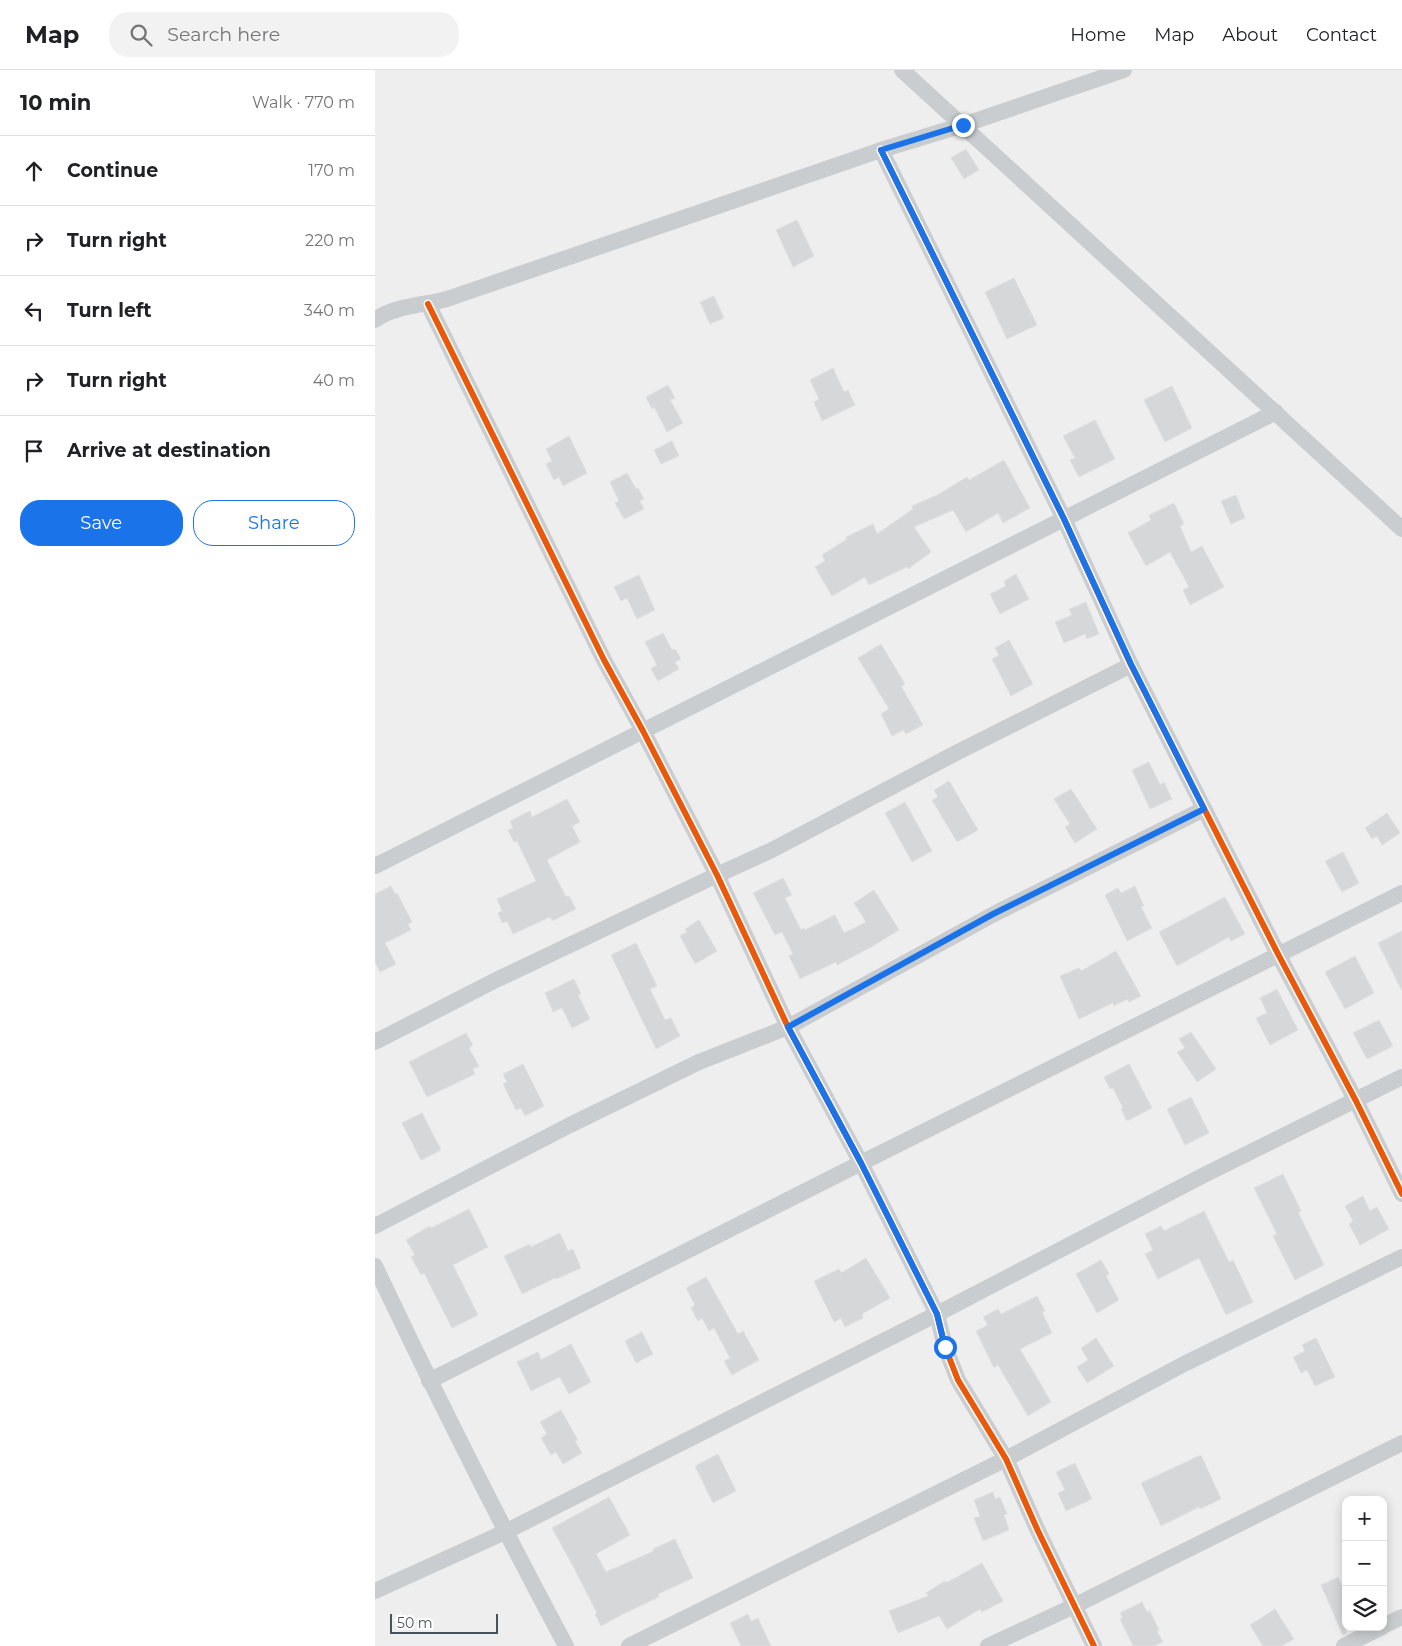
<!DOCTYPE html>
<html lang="en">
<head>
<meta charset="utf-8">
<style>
	body { margin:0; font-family:Montserrat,sans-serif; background:#f2f2f2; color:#202124 }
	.controls { position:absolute; right:15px; bottom:15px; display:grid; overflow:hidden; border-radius:10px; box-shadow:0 2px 12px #0003 }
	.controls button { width:45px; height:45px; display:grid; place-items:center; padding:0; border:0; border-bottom:1px solid #e0e0e0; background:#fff; color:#202124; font:25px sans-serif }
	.scale { position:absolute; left:15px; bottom:12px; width:108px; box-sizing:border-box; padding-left:5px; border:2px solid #44535d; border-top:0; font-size:14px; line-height:18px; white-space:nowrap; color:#44535d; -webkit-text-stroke:4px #fff; paint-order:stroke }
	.stop { position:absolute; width:15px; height:15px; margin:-11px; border:4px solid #1a73e8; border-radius:50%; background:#fff }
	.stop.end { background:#1a73e8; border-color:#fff; box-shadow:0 1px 5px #0008 }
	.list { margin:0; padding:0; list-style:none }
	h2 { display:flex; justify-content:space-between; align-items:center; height:65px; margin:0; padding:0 20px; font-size:21px }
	h2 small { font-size:16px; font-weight:400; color:#757577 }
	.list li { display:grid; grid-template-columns:32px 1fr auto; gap:15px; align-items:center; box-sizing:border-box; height:70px; padding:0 20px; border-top:1px solid #e0e0e0 }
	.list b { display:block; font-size:19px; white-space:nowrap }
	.list em { font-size:16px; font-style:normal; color:#757577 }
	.actions { display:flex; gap:10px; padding:15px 20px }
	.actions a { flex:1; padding:11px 0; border:1px solid #1a73e8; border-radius:20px; text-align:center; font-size:18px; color:#1a73e8 }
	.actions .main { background:#1a73e8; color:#fff }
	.icon { flex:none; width:28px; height:28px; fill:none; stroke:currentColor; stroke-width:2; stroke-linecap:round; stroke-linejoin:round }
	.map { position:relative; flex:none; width:1027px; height:1576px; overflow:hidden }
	header { display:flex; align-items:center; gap:30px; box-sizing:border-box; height:70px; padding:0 25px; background:#fff; border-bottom:1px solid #e0e0e0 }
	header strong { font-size:24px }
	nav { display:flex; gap:28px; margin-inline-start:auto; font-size:18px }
	.search { width:350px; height:45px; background:#f2f2f2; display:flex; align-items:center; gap:12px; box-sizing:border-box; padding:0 18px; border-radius:20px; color:#757577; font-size:19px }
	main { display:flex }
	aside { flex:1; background:#fff }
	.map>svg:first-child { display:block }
	.building { fill:#d6d7d9; stroke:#e0e0e1 }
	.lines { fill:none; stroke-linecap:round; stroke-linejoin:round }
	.minor { stroke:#cacdcf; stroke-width:16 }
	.cycleway-casing { stroke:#fff; stroke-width:9 }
	.cycleway { stroke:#e8590c; stroke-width:6 }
	.route { stroke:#1a73e8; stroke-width:6 }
</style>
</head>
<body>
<header>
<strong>Map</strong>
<div class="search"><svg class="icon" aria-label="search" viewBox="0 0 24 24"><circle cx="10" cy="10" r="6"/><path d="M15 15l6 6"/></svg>Search here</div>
<nav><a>Home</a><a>Map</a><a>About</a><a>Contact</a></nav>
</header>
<main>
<aside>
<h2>10 min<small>Walk · 770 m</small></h2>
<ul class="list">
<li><svg class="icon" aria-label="ahead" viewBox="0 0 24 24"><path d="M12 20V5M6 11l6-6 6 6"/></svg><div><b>Continue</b></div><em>170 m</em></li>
<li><svg class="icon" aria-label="right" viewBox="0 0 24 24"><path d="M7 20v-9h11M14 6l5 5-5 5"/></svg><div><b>Turn right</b></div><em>220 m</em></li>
<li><svg class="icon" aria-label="left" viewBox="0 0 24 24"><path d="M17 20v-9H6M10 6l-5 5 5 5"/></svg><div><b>Turn left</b></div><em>340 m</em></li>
<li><svg class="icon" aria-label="right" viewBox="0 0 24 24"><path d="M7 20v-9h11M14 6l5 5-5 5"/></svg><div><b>Turn right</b></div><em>40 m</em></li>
<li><svg class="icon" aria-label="arrive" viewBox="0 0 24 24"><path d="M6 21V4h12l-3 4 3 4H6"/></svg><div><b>Arrive at destination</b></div></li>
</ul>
<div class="actions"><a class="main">Save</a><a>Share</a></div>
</aside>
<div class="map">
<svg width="1027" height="1576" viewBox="0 0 1027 1576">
	<rect width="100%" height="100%" fill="#efeeee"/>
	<g class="building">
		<polygon points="591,79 604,100 589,109 576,88"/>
		<polygon points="422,150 439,186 418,197 401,160"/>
		<polygon points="639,208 662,255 632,269 610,222"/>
		<polygon points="339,226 349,248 335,254 325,232"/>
		<polygon points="458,298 469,322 473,320 480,335 447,351 439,332 444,329 435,310"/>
		<polygon points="293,315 300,328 295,330 308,353 292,362 279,337 277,339 271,327"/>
		<polygon points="797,316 817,358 790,372 769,330"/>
		<polygon points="720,350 740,389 704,407 695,390 700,388 688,366"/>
		<polygon points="194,366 212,403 188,416 184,407 179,410 171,394 177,391 171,379"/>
		<polygon points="297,371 304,386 286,394 279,380"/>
		<polygon points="629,390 655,438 628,453 623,443 591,462 578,440 539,457 556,482 533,499 532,497 494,515 490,507 457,526 440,497 450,491 447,485 472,469 471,467 498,454 502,464 538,439 537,436 564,424 592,407 594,410"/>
		<polygon points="252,403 261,419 263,418 269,429 265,431 269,439 249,449 240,433 244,431 235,412"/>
		<polygon points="861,425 870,448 856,454 846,431"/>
		<polygon points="799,433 809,454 805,456 816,482 827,476 849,517 815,535 808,520 814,517 795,482 771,496 753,463 776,450 774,445"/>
		<polygon points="641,504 654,529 625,544 615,524 631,516 629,511"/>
		<polygon points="264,505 280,540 262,549 252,528 246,531 239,517"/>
		<polygon points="711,532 724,564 712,569 710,564 689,573 680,552 697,545 694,539"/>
		<polygon points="288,563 297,580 300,579 306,589 300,592 304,599 283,611 276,599 282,595 270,572"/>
		<polygon points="634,570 658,614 636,626 617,589 624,585 620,578"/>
		<polygon points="506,574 530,614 526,616 548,655 531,664 528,660 517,666 506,644 514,639 483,588"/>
		<polygon points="774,692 785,715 789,712 797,729 775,739 757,700"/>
		<polygon points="574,711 603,760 582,772 557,730 563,727 559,720"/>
		<polygon points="696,719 722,759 700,773 690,757 695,754 679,729"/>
		<polygon points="192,729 205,752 197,756 205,772 172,790 191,827 194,826 201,839 177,851 175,847 138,864 132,851 127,853 123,843 127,841 122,829 161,811 142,771 139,772 133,760 138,758 135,751 155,741 157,747"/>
		<polygon points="530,732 557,781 537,792 510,743"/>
		<polygon points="1012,743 1025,763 1007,775 1002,766 997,769 990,758"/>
		<polygon points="968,782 984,813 967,822 950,791"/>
		<polygon points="408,808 417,825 410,828 426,860 429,858 430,860 460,845 469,863 491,852 479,833 499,820 524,860 498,876 462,895 461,892 425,909 414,886 418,884 407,862 400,865 378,823"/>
		<polygon points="16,816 20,824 22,823 37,852 33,854 36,860 10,873 21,894 5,902 0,892 0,824"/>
		<polygon points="760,816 769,836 766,837 777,858 752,871 730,825 743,818 746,823"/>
		<polygon points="850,827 870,864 856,871 854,867 802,896 784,862"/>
		<polygon points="324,850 342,881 320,894 305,866 312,862 310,859"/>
		<polygon points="1027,861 1027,921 1003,873"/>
		<polygon points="261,873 282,916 275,919 290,950 296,948 305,966 281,979 236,885"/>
		<polygon points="741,881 766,926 754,932 752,929 739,936 738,933 704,949 685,906 704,898 706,901"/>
		<polygon points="980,886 999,923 970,939 950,902"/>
		<polygon points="199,909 206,924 203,925 215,949 197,958 187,938 178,942 170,923"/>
		<polygon points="902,919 923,960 895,975 881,948 892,943 885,928"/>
		<polygon points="1004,950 1018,976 992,989 978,963"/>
		<polygon points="816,962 841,999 822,1012 802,982 810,978 804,969"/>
		<polygon points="91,963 98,975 94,978 104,996 98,999 100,1004 52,1027 34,992"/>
		<polygon points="148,994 169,1036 150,1046 146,1038 141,1040 128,1014 132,1012 128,1004"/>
		<polygon points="754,994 777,1038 752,1051 746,1039 748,1038 738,1018 735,1019 729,1007"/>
		<polygon points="816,1027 834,1063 810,1075 792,1039"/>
		<polygon points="47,1043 66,1080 46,1090 27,1053"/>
		<polygon points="908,1104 926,1141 923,1142 949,1195 920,1210 898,1166 902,1164 879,1118"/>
		<polygon points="988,1126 995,1141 1002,1137 1014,1159 985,1175 974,1154 978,1151 970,1136"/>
		<polygon points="94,1139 113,1177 78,1195 103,1245 77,1258 49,1203 46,1205 36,1187 40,1185 31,1170 55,1156 56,1158"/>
		<polygon points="829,1141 854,1192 858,1190 878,1232 851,1245 824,1188 783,1209 770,1184 778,1180 770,1164 786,1156 789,1161"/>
		<polygon points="185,1163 193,1181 198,1179 206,1198 181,1209 180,1208 147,1224 129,1186 155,1174 156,1177"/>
		<polygon points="491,1188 515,1228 487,1244 488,1248 470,1257 466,1248 459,1252 439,1211 464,1199 466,1203"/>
		<polygon points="726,1190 734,1204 731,1206 744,1230 722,1243 701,1204"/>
		<polygon points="331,1207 363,1264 368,1261 384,1290 357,1305 349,1291 355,1288 339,1258 334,1261 327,1248 323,1251 316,1238 320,1235 311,1218"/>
		<polygon points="662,1226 670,1241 667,1242 677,1263 645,1279 676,1332 653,1346 623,1295 619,1298 601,1261 613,1255 608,1247 623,1239 626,1244"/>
		<polygon points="267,1262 278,1284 261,1293 250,1271"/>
		<polygon points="721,1268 739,1296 712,1313 702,1297 713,1290 706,1278"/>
		<polygon points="941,1268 960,1307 940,1316 932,1300 926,1303 918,1287 930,1281 927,1275"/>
		<polygon points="196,1274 216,1312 194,1324 185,1307 156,1321 142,1292 163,1282 166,1290"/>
		<polygon points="186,1340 203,1370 200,1371 207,1383 188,1394 181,1382 176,1385 166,1368 172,1364 165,1352"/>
		<polygon points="343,1384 361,1421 338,1433 320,1396"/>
		<polygon points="826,1385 846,1429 825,1439 824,1437 786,1456 766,1413"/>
		<polygon points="700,1393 717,1429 691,1441 683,1423 690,1420 681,1402"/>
		<polygon points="618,1422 620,1429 625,1427 632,1444 629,1445 634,1460 608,1471 599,1448 605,1446 599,1430"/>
		<polygon points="234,1427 255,1465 221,1484 231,1502 279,1481 278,1479 300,1469 318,1508 283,1524 284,1527 250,1543 226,1556 220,1544 222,1543 199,1498 177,1458"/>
		<polygon points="607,1493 628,1531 607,1542 605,1539 572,1559 564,1546 523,1563 514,1541 553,1526 551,1523 570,1511 571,1513"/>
		<polygon points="963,1507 971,1524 971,1564 968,1565 946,1515"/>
		<polygon points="767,1532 772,1542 775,1541 784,1560 782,1561 788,1572 779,1576 758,1576 745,1549 748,1548 745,1543"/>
		<polygon points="900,1539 919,1569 907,1576 888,1576 875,1555"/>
		<polygon points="373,1544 376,1551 383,1548 396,1576 366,1576 355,1553"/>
	</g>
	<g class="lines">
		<g class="minor">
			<polyline points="527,0 1027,459"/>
			<polyline points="506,80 689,449 756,595 903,884 981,1031 1027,1124"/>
			<polyline points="53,234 229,590 268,661 342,805 413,957 486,1093 562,1244 570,1277 583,1310 631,1389 663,1461 719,1576"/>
			<path d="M 0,250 C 17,236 51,235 72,229 L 506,80 L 588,55 L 749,0"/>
			<polyline points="0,796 901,342"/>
			<polyline points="0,972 121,910 342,805 397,780 581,683 756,595"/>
			<polyline points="0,1156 195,1055 324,992 413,957 619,844 829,739"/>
			<path d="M 0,1196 C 61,1325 124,1451 191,1576"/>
			<polyline points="54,1311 486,1093 1027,823"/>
			<polyline points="0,1521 130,1462 562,1244 831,1104 1027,1007"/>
			<polyline points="1008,1556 1027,1547"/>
			<polyline points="254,1576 631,1389 809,1294 1027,1187"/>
			<polyline points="613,1576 699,1536 1027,1373"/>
			<polyline points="969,1576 1007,1557"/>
		</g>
		<g class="cycleway-casing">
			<g id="cycleway">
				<polyline points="506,80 689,449 756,595 903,884 981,1031 1027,1124"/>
				<polyline points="53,234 229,590 268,661 342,805 413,957 486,1093 562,1244 570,1277 583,1310 631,1389 663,1461 719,1576"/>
			</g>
		</g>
		<use href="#cycleway" class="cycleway"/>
	</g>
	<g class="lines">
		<polyline class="route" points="570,1277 562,1244 486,1093 413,957 618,844 829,739 756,594 689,449 506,80 588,55"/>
	</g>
</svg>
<div class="controls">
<button>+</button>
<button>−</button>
<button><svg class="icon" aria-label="layers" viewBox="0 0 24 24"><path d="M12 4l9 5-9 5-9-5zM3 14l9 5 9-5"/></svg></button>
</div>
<div class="scale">50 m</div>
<div class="stop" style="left:570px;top:1277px"></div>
<div class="stop end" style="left:588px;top:55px"></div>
</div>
</main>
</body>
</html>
